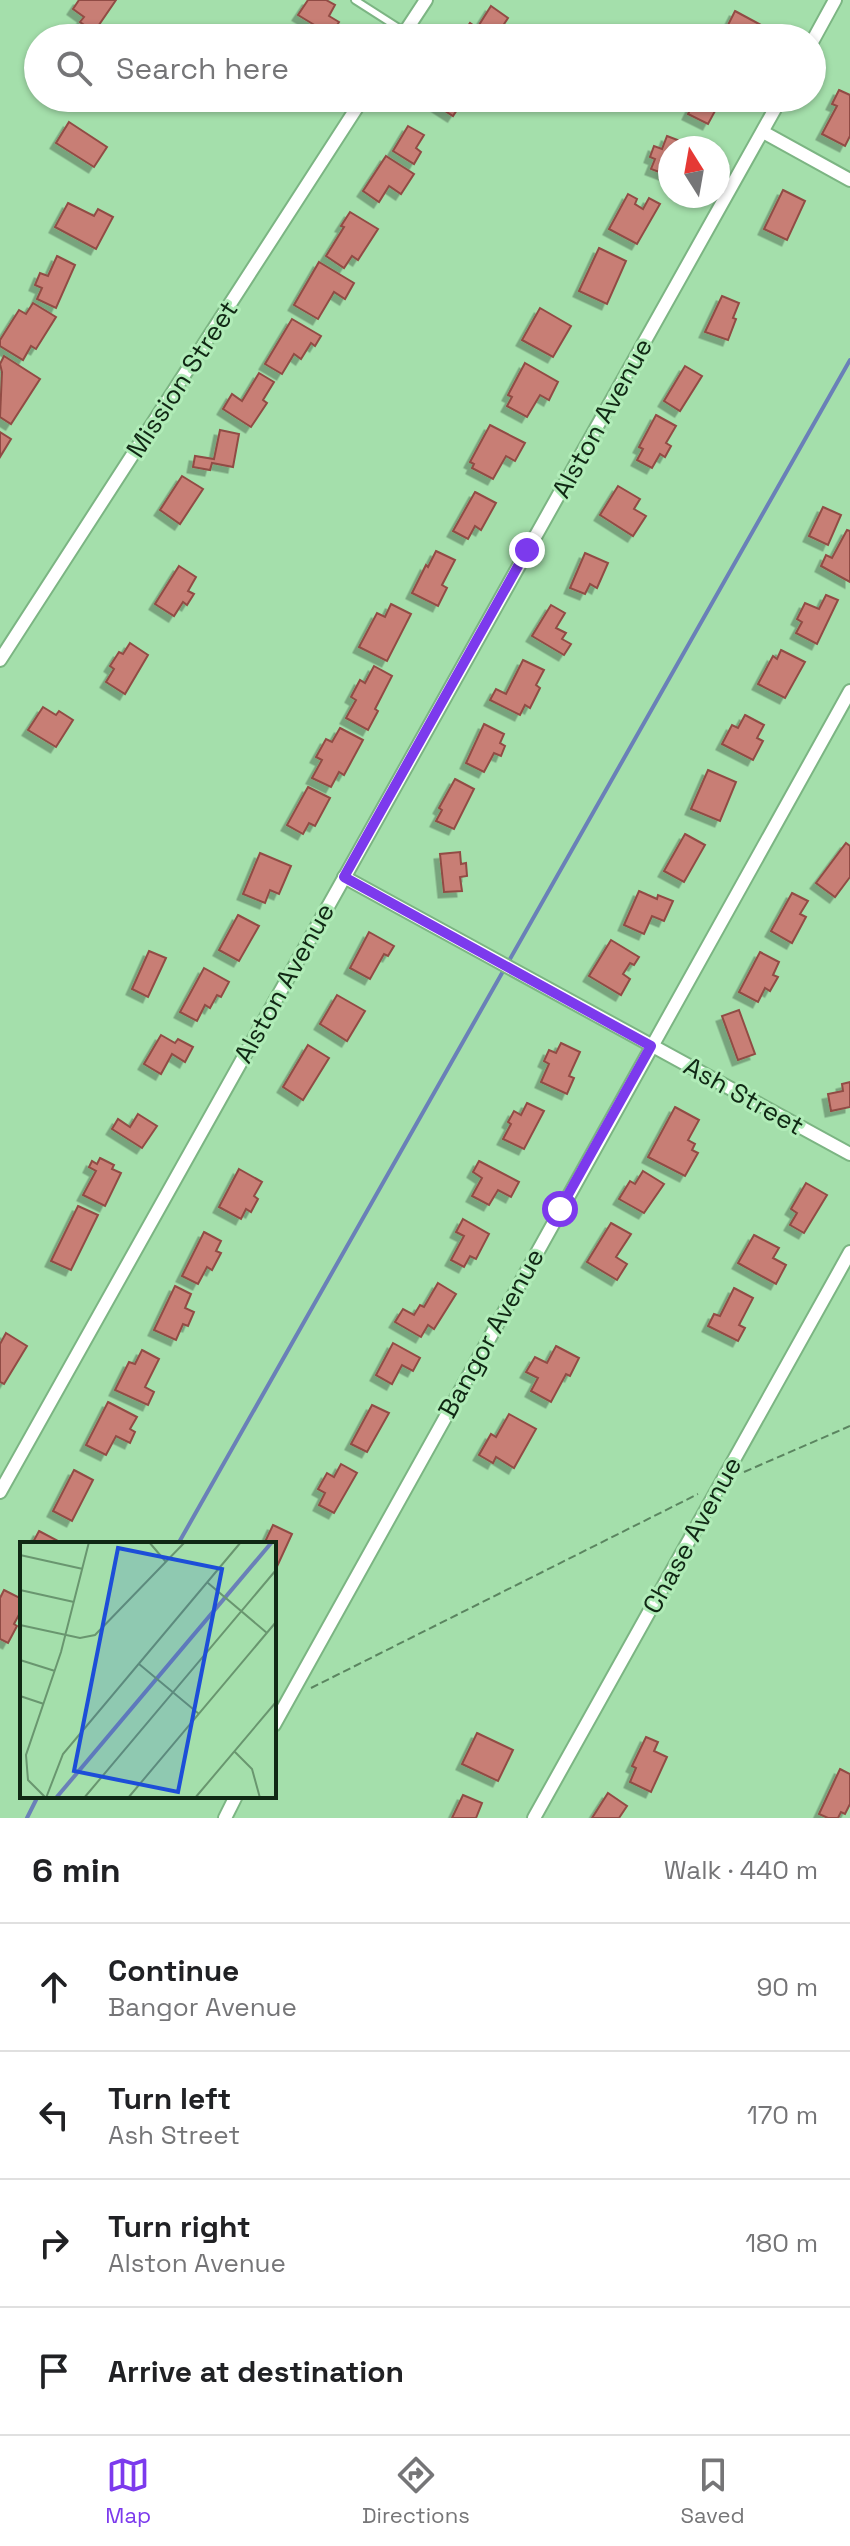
<!DOCTYPE html>
<html lang="en">
<head>
<meta charset="utf-8">
<style>
	body { margin:0; font-family:"Space Grotesk",sans-serif; background:#f2f2f2; color:#202124 }
	.compass { position:absolute; left:658px; top:136px; width:72px; height:72px; border-radius:50%; background:#fff; box-shadow:0 2px 6px #0004; rotate:349deg }
	.stop { position:absolute; width:24px; height:24px; margin:-18px; border:6px solid #7c3aed; border-radius:50%; background:#fff }
	.stop.end { background:#7c3aed; border-color:#fff; box-shadow:0 2px 8px #0008 }
	.list { margin:0; padding:0; list-style:none }
	h2 { display:flex; justify-content:space-between; align-items:center; height:104px; margin:0; padding:0 32px; font-size:34px }
	h2 small { font-size:26px; font-weight:400; color:#757577 }
	.list li { display:grid; grid-template-columns:52px 1fr auto; gap:24px; align-items:center; box-sizing:border-box; height:128px; padding:0 32px; border-top:2px solid #e0e0e0 }
	.list b { display:block; font-size:30px; white-space:nowrap }
	.list p { margin:0; font-size:26px; white-space:nowrap; color:#757577 }
	.list em { font-size:26px; font-style:normal; color:#757577 }
	.icon { flex:none; width:44px; height:44px; fill:none; stroke:currentColor; stroke-width:2; stroke-linecap:round; stroke-linejoin:round }
	.map { position:relative; flex:none; width:850px; height:1818px; overflow:hidden }
	.search { position:absolute; background:#fff; box-shadow:0 2px 6px #0004; left:24px; right:24px; top:24px; height:88px; display:flex; align-items:center; gap:20px; box-sizing:border-box; padding:0 28px; border-radius:44px; color:#757577; font-size:30px }
	.sheet { height:616px; background:#fff }
	nav { display:flex; justify-content:space-around; align-items:center; box-sizing:border-box; height:112px; border-top:2px solid #e0e0e0; background:#fff; font-size:22px; color:#757577 }
	nav a { display:grid; justify-items:center; gap:4px }
	nav .on { color:#7c3aed }
	.map>svg:first-child { display:block }
	.lines { fill:none; stroke-linecap:round; stroke-linejoin:round }
	.stream { stroke:#6a80b8; stroke-width:4 }
	.building { fill:#c87e74; stroke:#914c44; stroke-width:2; filter:url(#shadow) }
	.lane-casing { stroke:#7cb583; stroke-width:10 }
	.street-casing { stroke:#7cb583; stroke-width:16 }
	.path { stroke:#5b8560; stroke-width:2; stroke-dasharray:8 4; stroke-linecap:butt }
	.lane { stroke:#fff; stroke-width:6 }
	.street { stroke:#fff; stroke-width:12 }
	.route { stroke:#7c3aed; stroke-width:10 }
	.labels { text-anchor:middle; stroke-width:6; stroke-linejoin:round; paint-order:stroke }
	.street-label { font-size:26px; fill:#102814; stroke:#b1ecb8 }
	.inset-river { fill:none; stroke:#6a80b8; stroke-width:4 }
	.inset-road { fill:none; stroke:#69966f; stroke-width:2 }
	.view { fill:#1d4ed8; fill-opacity:0.15; stroke:#1d4ed8; stroke-width:4 }
	.inset-edge { fill:none; stroke:#102814; stroke-width:4 }
</style>
</head>
<body>
<div class="map">
<svg width="850" height="1818" viewBox="0 0 850 1818">
	<defs>
		<filter id="shadow"><feDropShadow dx="-5.5" dy="5.5" stdDeviation="0" flood-color="#0004"/></filter>
	</defs>
	<rect width="100%" height="100%" fill="#a4dfab"/>
	<g class="lines">
		<g class="stream">
			<polyline points="178,1544 850,360"/>
			<polyline points="27,1818 38,1796"/>
		</g>
	</g>
	<g class="building">
		<polygon points="79,0 116,0 94,32 80,22 84,17 73,9"/>
		<polygon points="308,0 326,0 335,5 329,16 339,22 331,35 298,15"/>
		<polygon points="491,6 508,18 495,38 460,38 470,23 477,28"/>
		<polygon points="735,11 761,25 754,38 713,38 716,31 723,35"/>
		<polygon points="839,90 850,95 850,136 845,146 822,134 837,106 832,104"/>
		<polygon points="425,98 455,98 462,102 453,116"/>
		<polygon points="696,98 722,98 708,124 688,114"/>
		<polygon points="69,122 107,147 94,167 56,143"/>
		<polygon points="408,126 424,135 416,148 421,152 414,164 393,151"/>
		<polygon points="667,136 688,144 686,148 670,148 670,176 651,169 655,159 650,157 654,146 662,149"/>
		<polygon points="386,156 414,174 401,194 389,186 379,202 363,191"/>
		<polygon points="783,190 805,201 787,240 764,229"/>
		<polygon points="628,194 637,199 635,204 643,209 649,198 660,204 637,244 609,229"/>
		<polygon points="68,203 94,216 98,209 113,217 96,249 55,227"/>
		<polygon points="350,212 378,229 358,260 352,256 344,268 326,256 344,227 341,226"/>
		<polygon points="599,248 626,261 607,304 579,291"/>
		<polygon points="57,256 75,265 56,308 37,299 42,288 35,285 40,273 48,276"/>
		<polygon points="319,262 354,283 345,299 334,292 318,319 294,305"/>
		<polygon points="722,296 739,303 733,318 736,319 728,340 705,332"/>
		<polygon points="33,303 56,317 36,349 31,346 23,360 0,346 0,340 19,310 26,314"/>
		<polygon points="540,308 571,326 553,357 522,340"/>
		<polygon points="292,319 321,336 315,346 311,343 301,359 294,354 282,374 265,364"/>
		<polygon points="4,356 40,379 11,424 0,417 2,372 0,364"/>
		<polygon points="525,363 558,382 549,400 540,395 527,417 507,406 512,397 508,395"/>
		<polygon points="685,366 702,376 680,411 664,401"/>
		<polygon points="259,373 274,382 263,400 267,403 251,427 223,409 232,394 242,401"/>
		<polygon points="656,415 676,426 666,443 671,446 665,457 660,454 652,468 637,460 643,449 639,447"/>
		<polygon points="490,425 525,443 515,461 506,456 493,479 472,468 474,464 470,462"/>
		<polygon points="220,430 239,434 233,467 212,463 210,470 193,467 195,456 214,459"/>
		<polygon points="0,432 11,439 0,457"/>
		<polygon points="182,476 203,489 180,524 160,510"/>
		<polygon points="618,486 640,499 634,509 646,516 633,536 600,515"/>
		<polygon points="475,492 496,503 481,530 475,526 468,539 453,531"/>
		<polygon points="823,507 841,515 828,545 809,536"/>
		<polygon points="847,530 850,531 850,582 821,566 826,555 832,558"/>
		<polygon points="436,551 455,560 442,585 447,588 438,606 412,593 426,565 428,567"/>
		<polygon points="585,553 608,563 597,588 590,584 585,594 570,588"/>
		<polygon points="179,566 196,577 188,591 194,594 187,605 183,602 174,616 155,604"/>
		<polygon points="826,595 838,600 817,644 796,633 802,622 797,619 805,603 819,609"/>
		<polygon points="391,604 411,614 387,661 359,647 377,613 385,617"/>
		<polygon points="551,605 565,613 556,628 566,633 562,639 571,644 564,655 532,636"/>
		<polygon points="130,643 148,655 125,694 106,682 114,669 110,666 119,652 123,654"/>
		<polygon points="781,650 805,662 785,698 758,684 773,656 777,659"/>
		<polygon points="523,660 544,670 536,685 540,688 530,708 525,705 520,715 490,700 496,689 506,694"/>
		<polygon points="374,666 392,676 375,709 378,711 368,730 346,718 356,700 351,697 360,680 365,683"/>
		<polygon points="43,707 56,715 59,711 73,720 56,747 28,730"/>
		<polygon points="745,715 764,725 757,738 763,741 753,760 722,744 732,725 738,728"/>
		<polygon points="484,724 504,734 500,743 505,746 501,756 494,753 484,772 466,763"/>
		<polygon points="340,728 363,740 344,775 339,772 331,787 312,778 322,760 316,757 326,739 332,742"/>
		<polygon points="708,770 736,782 720,821 691,809"/>
		<polygon points="455,779 474,789 454,829 436,821 442,810 439,808"/>
		<polygon points="308,787 330,798 315,826 309,823 303,834 287,825"/>
		<polygon points="685,834 705,845 684,882 664,871"/>
		<polygon points="846,843 850,846 850,877 835,897 816,883"/>
		<polygon points="460,852 461,864 466,863 467,876 460,877 462,891 444,892 440,854"/>
		<polygon points="260,853 291,866 279,894 270,890 265,903 243,894"/>
		<polygon points="639,891 657,899 658,895 673,901 664,921 652,916 644,934 624,925"/>
		<polygon points="792,893 808,901 800,914 806,917 792,943 771,931"/>
		<polygon points="238,915 259,926 239,961 219,950"/>
		<polygon points="369,932 394,946 388,956 384,954 370,979 350,968"/>
		<polygon points="611,940 639,957 634,965 630,963 623,974 630,979 621,995 589,976"/>
		<polygon points="149,951 166,958 148,997 132,989"/>
		<polygon points="760,952 779,962 773,975 778,977 770,991 765,988 758,1002 739,992"/>
		<polygon points="204,968 229,982 221,997 217,995 210,1008 205,1005 197,1021 180,1012"/>
		<polygon points="337,995 365,1011 347,1041 320,1024"/>
		<polygon points="739,1010 755,1054 738,1060 722,1016"/>
		<polygon points="161,1035 175,1043 178,1039 193,1047 185,1062 172,1054 161,1074 144,1064"/>
		<polygon points="561,1043 580,1052 569,1076 574,1078 567,1094 541,1082 549,1064 544,1061 549,1050 556,1053"/>
		<polygon points="308,1045 329,1058 303,1100 283,1087"/>
		<polygon points="850,1082 850,1107 831,1111 828,1094 843,1091 842,1084"/>
		<polygon points="527,1103 544,1111 524,1149 503,1139 511,1124 508,1122 514,1111 521,1115"/>
		<polygon points="675,1107 699,1120 688,1140 695,1144 692,1150 698,1153 685,1176 648,1157"/>
		<polygon points="138,1114 157,1126 142,1148 112,1129 118,1119 130,1127"/>
		<polygon points="100,1158 114,1165 112,1169 121,1173 105,1206 83,1195 96,1171 89,1167 92,1161 97,1164"/>
		<polygon points="479,1161 519,1182 511,1197 498,1190 489,1205 472,1196 482,1178 473,1172"/>
		<polygon points="239,1169 262,1182 254,1196 258,1199 251,1212 246,1209 241,1219 219,1207"/>
		<polygon points="643,1171 664,1184 644,1213 619,1199 630,1181 635,1184"/>
		<polygon points="806,1183 827,1195 804,1233 790,1225 797,1213 791,1209"/>
		<polygon points="78,1206 98,1215 71,1270 51,1261"/>
		<polygon points="463,1219 489,1234 476,1259 470,1256 464,1267 451,1260 464,1236 456,1232"/>
		<polygon points="611,1223 631,1234 616,1257 627,1264 617,1280 587,1262"/>
		<polygon points="204,1232 221,1241 216,1251 221,1253 212,1270 207,1267 198,1284 182,1276"/>
		<polygon points="754,1235 779,1248 773,1258 786,1265 776,1284 738,1263"/>
		<polygon points="438,1283 456,1294 434,1329 428,1325 421,1337 395,1322 403,1309 414,1315 420,1305 424,1307"/>
		<polygon points="175,1286 191,1294 185,1308 194,1312 188,1326 183,1324 176,1340 154,1330"/>
		<polygon points="734,1288 753,1298 739,1325 745,1328 738,1341 708,1326 714,1314 720,1316"/>
		<polygon points="6,1333 27,1346 4,1384 0,1382 0,1344"/>
		<polygon points="393,1343 420,1358 413,1371 402,1365 392,1384 376,1375"/>
		<polygon points="556,1346 579,1358 570,1376 566,1374 551,1402 531,1391 538,1378 526,1372 535,1357 547,1363"/>
		<polygon points="142,1350 159,1359 145,1387 154,1392 148,1405 115,1390 129,1362 135,1364"/>
		<polygon points="108,1402 137,1417 130,1429 135,1432 130,1443 116,1436 106,1455 86,1445"/>
		<polygon points="372,1405 389,1413 367,1452 351,1444"/>
		<polygon points="509,1414 536,1429 514,1468 496,1457 493,1463 479,1455 491,1434 496,1437"/>
		<polygon points="341,1464 357,1473 334,1513 319,1505 325,1493 318,1489 327,1473 334,1477"/>
		<polygon points="74,1470 93,1480 72,1521 53,1511"/>
		<polygon points="273,1525 292,1534 274,1573 274,1544 264,1544"/>
		<polygon points="39,1531 62,1543 62,1544 32,1544"/>
		<polygon points="4,1590 22,1599 22,1609 14,1624 17,1626 8,1643 0,1639 0,1598"/>
		<polygon points="477,1733 513,1750 498,1781 462,1764"/>
		<polygon points="646,1737 658,1742 654,1751 667,1757 651,1792 630,1782 636,1768 632,1766"/>
		<polygon points="840,1769 850,1774 850,1804 845,1814 841,1812 838,1818 828,1818 819,1814"/>
		<polygon points="608,1793 627,1806 619,1818 592,1818"/>
		<polygon points="463,1795 482,1803 476,1818 452,1818"/>
	</g>
	<g class="lines">
		<g class="lane-casing">
			<polyline id="lane" points="355,0 405,32"/>
		</g>
		<g class="street-casing">
			<g id="street">
				<polyline points="401,38 426,0"/>
				<polyline points="812,42 835,0"/>
				<polyline points="763,132 850,180"/>
				<polyline points="0,660 363,98"/>
				<polyline points="344,877 850,1154"/>
				<polyline points="0,1492 781,98"/>
				<polyline points="274,1725 850,691"/>
				<polyline points="225,1818 236,1796"/>
				<polyline points="534,1818 850,1252"/>
			</g>
		</g>
		<g class="path">
			<polyline points="744,1472 850,1426"/>
			<polyline points="311,1688 698,1494"/>
		</g>
		<use href="#lane" class="lane"/>
		<use href="#street" class="street"/>
	</g>
	<g class="lines">
		<polyline class="route" points="527,550 344,877 651,1046 560,1209"/>
	</g>
	<g class="labels">
		<g class="street-label">
			<text transform="translate(182 379) rotate(-57)" y="9">Mission Street</text>
			<text transform="translate(602 418) rotate(-61)" y="9">Alston Avenue</text>
			<text transform="translate(284 983) rotate(-61)" y="9">Alston Avenue</text>
			<text transform="translate(744 1096) rotate(29)" y="9">Ash Street</text>
			<text transform="translate(491 1333) rotate(-61)" y="9">Bangor Avenue</text>
			<text transform="translate(692 1535) rotate(-61)" y="9">Chase Avenue</text>
		</g>
	</g>
	<g transform="translate(20 1542)">
		<rect width="256" height="256" fill="#a4dfab"/>
		<path class="inset-river" d="M 36,256 L 252,0"/>
		<path class="inset-road" d="M 129,0 L 146,20M 0,13 L 63,27M 188,41 L 247,91M 0,48 L 54,60M 0,83 L 60,96 L 75,93 L 165,0M 0,118 L 35,129M 119,122 L 179,172M 0,154 L 24,162M 215,210 L 232,227 L 240,256M 26,256 L 43,212 L 221,0M 26,256 L 8,238 L 6,213 L 41,110 L 69,0M 64,256 L 256,28M 108,256 L 256,80M 175,256 L 256,160"/>
		<path class="view" d="M 98,6 L 202,27 L 158,250 L 54,229 Z"/>
		<rect width="256" height="256" class="inset-edge"/>
	</g>
</svg>
<svg class="compass" viewBox="-18 -18 36 36"><path d="M0-13l5 13h-10z" fill="#e53935"/><path d="M0 13l5-13h-10z" fill="#757577"/></svg>
<div class="stop" style="left:560px;top:1209px"></div>
<div class="stop end" style="left:527px;top:550px"></div>
<div class="search"><svg class="icon" aria-label="search" viewBox="0 0 24 24"><circle cx="10" cy="10" r="6"/><path d="M15 15l6 6"/></svg>Search here</div>
</div>
<section class="sheet">
<h2>6 min<small>Walk · 440 m</small></h2>
<ul class="list">
<li><svg class="icon" aria-label="ahead" viewBox="0 0 24 24"><path d="M12 20V5M6 11l6-6 6 6"/></svg><div><b>Continue</b><p>Bangor Avenue</p></div><em>90 m</em></li>
<li><svg class="icon" aria-label="left" viewBox="0 0 24 24"><path d="M17 20v-9H6M10 6l-5 5 5 5"/></svg><div><b>Turn left</b><p>Ash Street</p></div><em>170 m</em></li>
<li><svg class="icon" aria-label="right" viewBox="0 0 24 24"><path d="M7 20v-9h11M14 6l5 5-5 5"/></svg><div><b>Turn right</b><p>Alston Avenue</p></div><em>180 m</em></li>
<li><svg class="icon" aria-label="arrive" viewBox="0 0 24 24"><path d="M6 21V4h12l-3 4 3 4H6"/></svg><div><b>Arrive at destination</b></div></li>
</ul>
</section>
<nav>
<a class="on"><svg class="icon" aria-label="map" viewBox="0 0 24 24"><path d="M3 6l6-2 6 2 6-2v14l-6 2-6-2-6 2zM9 4v14M15 6v14"/></svg>Map</a>
<a><svg class="icon" aria-label="directions" viewBox="0 0 24 24"><path d="M12 3l9 9-9 9-9-9zM9 14v-3h6M13 9l2 2-2 2"/></svg>Directions</a>
<a><svg class="icon" aria-label="saved" viewBox="0 0 24 24"><path d="M7 4h10v16l-5-4-5 4z"/></svg>Saved</a>
</nav>
</body>
</html>
